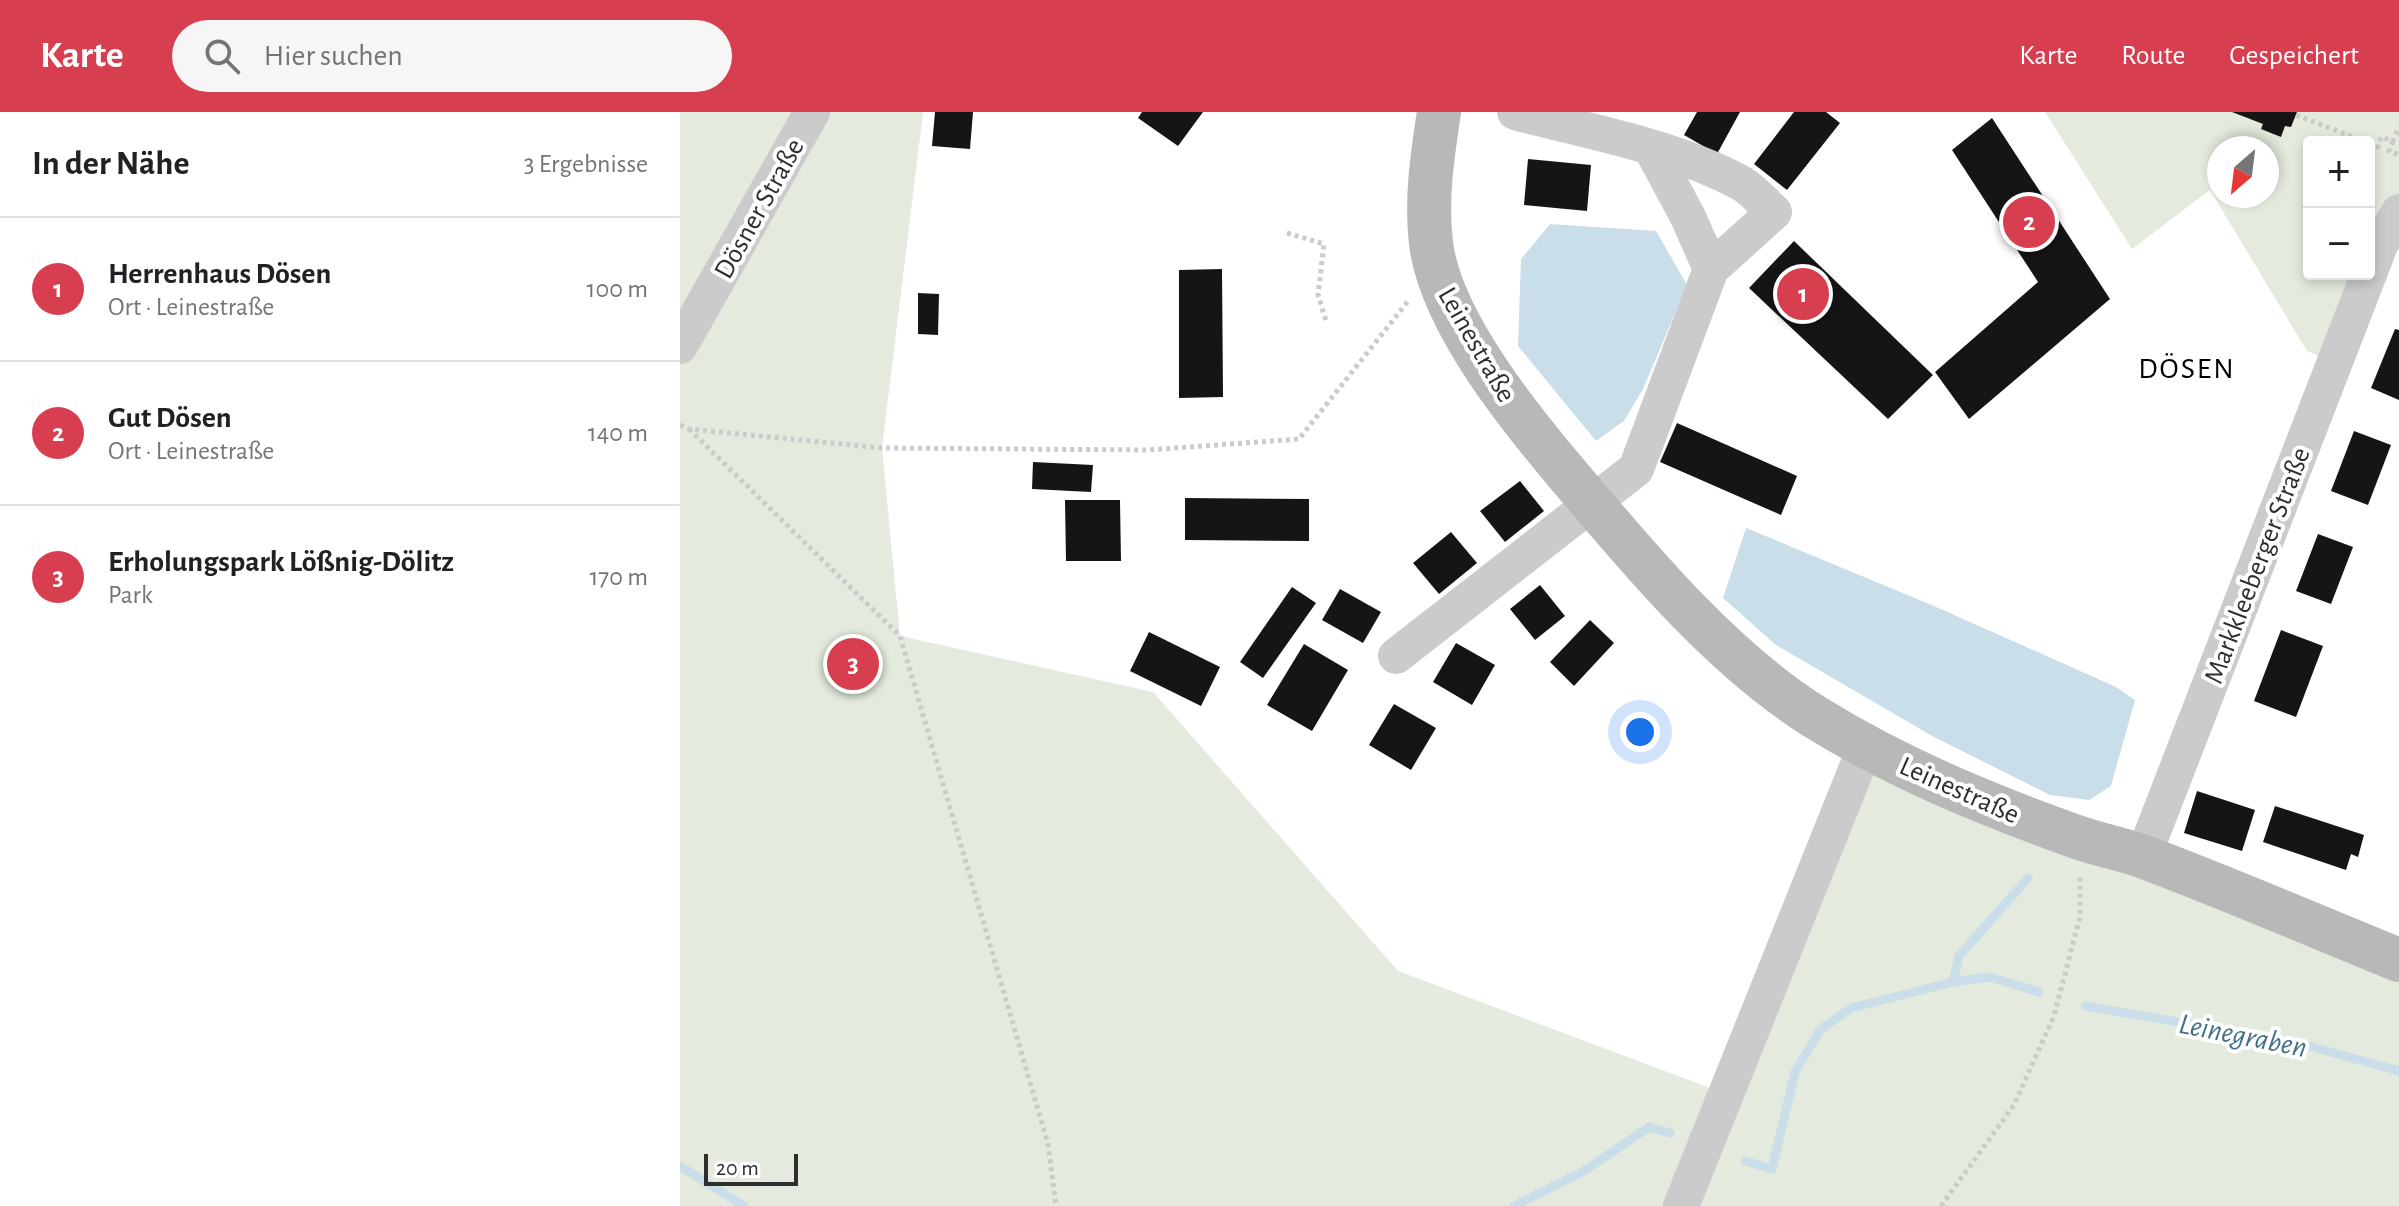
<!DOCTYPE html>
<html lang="de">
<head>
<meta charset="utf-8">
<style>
	body { margin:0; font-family:"Alegreya Sans",sans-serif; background:#f6f6f6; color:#202124 }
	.controls { position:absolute; right:24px; top:24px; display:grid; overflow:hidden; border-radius:8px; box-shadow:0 4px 12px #0003 }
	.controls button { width:72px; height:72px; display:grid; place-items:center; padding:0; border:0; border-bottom:2px solid #e0e0e0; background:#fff; color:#202124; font:40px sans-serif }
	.compass { position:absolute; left:1527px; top:24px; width:72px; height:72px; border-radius:50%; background:#fff; box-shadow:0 4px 12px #0003; rotate:208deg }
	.scale { position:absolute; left:24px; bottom:20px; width:94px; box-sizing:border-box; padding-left:8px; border:4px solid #2e2e2e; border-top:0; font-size:22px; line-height:28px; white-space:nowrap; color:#2e2e2e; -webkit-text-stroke:6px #fff; paint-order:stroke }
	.you { position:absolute; left:960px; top:620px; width:28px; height:28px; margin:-20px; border:6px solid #fff; border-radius:50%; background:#1a73e8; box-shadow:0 0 0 12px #1a73e833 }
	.badge { display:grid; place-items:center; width:52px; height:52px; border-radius:50%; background:#d73e4f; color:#fff; font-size:26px; font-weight:700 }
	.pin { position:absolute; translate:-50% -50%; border:4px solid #fff; box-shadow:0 2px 8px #0006 }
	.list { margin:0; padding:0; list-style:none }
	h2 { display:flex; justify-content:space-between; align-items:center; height:104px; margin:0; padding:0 32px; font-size:34px }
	h2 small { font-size:26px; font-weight:400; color:#757577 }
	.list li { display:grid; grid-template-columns:52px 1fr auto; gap:24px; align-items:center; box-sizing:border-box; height:144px; padding:0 32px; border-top:2px solid #e0e0e0 }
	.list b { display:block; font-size:30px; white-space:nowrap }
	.list p { margin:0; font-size:26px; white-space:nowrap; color:#757577 }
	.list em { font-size:26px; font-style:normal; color:#757577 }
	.icon { flex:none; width:44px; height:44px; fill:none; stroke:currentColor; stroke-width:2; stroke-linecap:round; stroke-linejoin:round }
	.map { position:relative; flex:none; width:1719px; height:1094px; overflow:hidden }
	header { display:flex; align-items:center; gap:48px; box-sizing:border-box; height:112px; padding:0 40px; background:#d73e4f; color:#fff }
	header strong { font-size:38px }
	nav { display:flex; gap:44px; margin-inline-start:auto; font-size:28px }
	.search { width:560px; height:72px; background:#f6f6f6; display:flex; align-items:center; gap:20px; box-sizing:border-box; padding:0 28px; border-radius:44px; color:#757577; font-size:30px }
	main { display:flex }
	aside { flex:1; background:#fff }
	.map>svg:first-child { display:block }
	.green { fill:#e4eadd; fill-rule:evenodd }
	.water { fill:#cadee9 }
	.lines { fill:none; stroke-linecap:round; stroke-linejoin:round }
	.stream { stroke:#cadee9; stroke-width:9 }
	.building { fill:#151515 }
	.path { stroke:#cbcbcb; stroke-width:5; stroke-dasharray:4 4; stroke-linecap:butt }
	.street { stroke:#cbcbcb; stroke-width:36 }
	.secondary { stroke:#b8b8b8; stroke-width:44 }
	.labels { text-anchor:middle; stroke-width:8; stroke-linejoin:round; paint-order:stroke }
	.street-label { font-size:28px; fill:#2e2e2e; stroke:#fff }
	.neighbourhood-label { font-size:30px; letter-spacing:2px; fill:#000; stroke:#fff }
	.water-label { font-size:30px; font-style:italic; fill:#437089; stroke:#fff }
</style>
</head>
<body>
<header>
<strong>Karte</strong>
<div class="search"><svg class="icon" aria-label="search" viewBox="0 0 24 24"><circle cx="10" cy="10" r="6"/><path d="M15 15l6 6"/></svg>Hier suchen</div>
<nav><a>Karte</a><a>Route</a><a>Gespeichert</a></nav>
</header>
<main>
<aside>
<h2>In der Nähe<small>3 Ergebnisse</small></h2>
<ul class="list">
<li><span class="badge">1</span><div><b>Herrenhaus Dösen</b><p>Ort · Leinestraße</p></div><em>100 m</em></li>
<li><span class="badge">2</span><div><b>Gut Dösen</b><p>Ort · Leinestraße</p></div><em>140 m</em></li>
<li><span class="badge">3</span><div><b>Erholungspark Lößnig-Dölitz</b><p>Park</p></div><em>170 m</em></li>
</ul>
</aside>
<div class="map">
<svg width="1719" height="1094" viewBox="0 0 1719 1094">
	<rect width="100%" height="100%" fill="#fff"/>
	<g class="green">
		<polygon points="0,0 243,0 202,336 220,524 473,580 718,859 1046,982 1186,633 1719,848 1719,1094 0,1094"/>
		<path d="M 1365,0 L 1719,0 L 1719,100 L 1689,162 L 1689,30 L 1629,30 L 1629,162 L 1689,162 L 1655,250 L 1627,239 L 1530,78 L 1452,137 ZM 1539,36 L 1587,36 L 1587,84 L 1539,84 Z"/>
	</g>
	<g class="water">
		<polygon points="870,112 976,119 1007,173 963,277 944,309 916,329 838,234 841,147"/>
		<polygon points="1066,416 1254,494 1436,575 1455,588 1431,674 1409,688 1370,683 1254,625 1096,533 1043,486"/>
	</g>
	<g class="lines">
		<g class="stream">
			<polyline points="1273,870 1279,844 1348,766"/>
			<polyline points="1406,894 1618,931 1719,959"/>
			<polyline points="1065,1049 1092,1057 1115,960 1140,918 1171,896 1273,870 1310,865 1359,880"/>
			<polyline points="0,1054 64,1094"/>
			<polyline points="834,1094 904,1059 969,1015 990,1021"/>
		</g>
	</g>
	<g class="building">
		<polygon points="255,0 293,0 290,37 252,34"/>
		<polygon points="462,0 523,0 498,34 458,6"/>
		<polygon points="1017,0 1060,0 1037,42 1004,23"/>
		<polygon points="1114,0 1146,0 1160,11 1107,78 1074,52"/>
		<polygon points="1552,0 1617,0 1611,15 1605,14 1601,25 1581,17 1583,12"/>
		<polygon points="1312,6 1430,187 1289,307 1255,260 1358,170 1272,38"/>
		<polygon points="848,47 911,53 907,99 844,93"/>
		<polygon points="1114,129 1253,263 1208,307 1069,176"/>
		<polygon points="542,157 543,285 499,286 499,158"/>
		<polygon points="238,181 259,182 258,223 238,222"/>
		<polygon points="1715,217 1719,218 1719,288 1691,276"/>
		<polygon points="997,311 1117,364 1101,403 980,350"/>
		<polygon points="1674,319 1711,333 1688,393 1651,379"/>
		<polygon points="353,350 413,353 411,380 352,377"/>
		<polygon points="840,369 864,399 825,430 800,399"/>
		<polygon points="505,386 629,387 629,429 505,428"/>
		<polygon points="385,388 440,388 441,449 386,449"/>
		<polygon points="771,420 797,451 759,482 733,451"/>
		<polygon points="1638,422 1673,435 1651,492 1616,479"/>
		<polygon points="860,473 885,504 855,528 830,497"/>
		<polygon points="612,475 636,491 583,566 560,550"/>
		<polygon points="660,477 701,500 683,531 642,508"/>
		<polygon points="910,508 934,531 894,574 870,550"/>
		<polygon points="1601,518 1643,534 1616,605 1574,589"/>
		<polygon points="469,520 540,555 521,594 450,559"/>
		<polygon points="776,531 815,553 792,593 753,570"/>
		<polygon points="624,532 668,558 632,619 587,593"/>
		<polygon points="714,592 756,616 731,658 689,633"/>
		<polygon points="1517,679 1575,698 1562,739 1504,721"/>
		<polygon points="1595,694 1684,723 1678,745 1671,742 1666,758 1583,730"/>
	</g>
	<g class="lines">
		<g class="path">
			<polyline points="1616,3 1686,30"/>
			<polyline points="1713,29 1709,39 1719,43"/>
			<polyline points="1689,31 1698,35 1701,25 1713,29 1719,15"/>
			<polyline points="607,121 644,132 638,183 646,209"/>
			<polyline points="0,313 9,317 202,336 468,338 619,327 729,188"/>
			<polyline points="9,317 220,524 368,1032 376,1094"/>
			<polyline points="1261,1094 1334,993 1374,904 1400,805 1400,763"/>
		</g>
		<g class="street">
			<polyline points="971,36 1008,105 1031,157"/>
			<polyline points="1689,162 1700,133 1719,100"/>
			<polyline points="0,234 132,0"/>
			<path d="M 716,544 L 956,357 L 1031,157 L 1094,100 C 1083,90 1073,78 1061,71 C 992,34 910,20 835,0"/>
			<polyline points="1463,745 1689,162"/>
			<polyline points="1001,1094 1186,633"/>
		</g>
		<path class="secondary" d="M 759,0 C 752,46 745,92 752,138 C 765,214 839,305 888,363 C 959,447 1041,546 1135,605 C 1217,656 1305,692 1394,724 C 1418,733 1444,737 1467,746 C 1552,778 1635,814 1719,848"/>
	</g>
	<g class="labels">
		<g class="street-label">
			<text transform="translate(78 96) rotate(-61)" y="10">Dösner Straße</text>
			<text transform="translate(798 232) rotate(60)" y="10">Leinestraße</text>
			<text transform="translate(1576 453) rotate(-69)" y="10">Markkleeberger Straße</text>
			<text transform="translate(1280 677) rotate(24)" y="10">Leinestraße</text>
		</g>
		<g class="neighbourhood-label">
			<text x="1507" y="266">DÖSEN</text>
		</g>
		<g class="water-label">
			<text transform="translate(1563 923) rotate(11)" y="10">Leinegraben</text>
		</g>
	</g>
</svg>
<div class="controls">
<button>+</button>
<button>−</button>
</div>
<svg class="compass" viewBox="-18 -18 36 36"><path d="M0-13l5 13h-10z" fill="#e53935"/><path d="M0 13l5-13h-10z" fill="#757577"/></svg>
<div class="scale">20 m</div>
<div class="you"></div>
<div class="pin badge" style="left:1123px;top:182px">1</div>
<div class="pin badge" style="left:1349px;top:110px">2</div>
<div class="pin badge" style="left:173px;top:552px">3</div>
</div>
</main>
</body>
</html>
